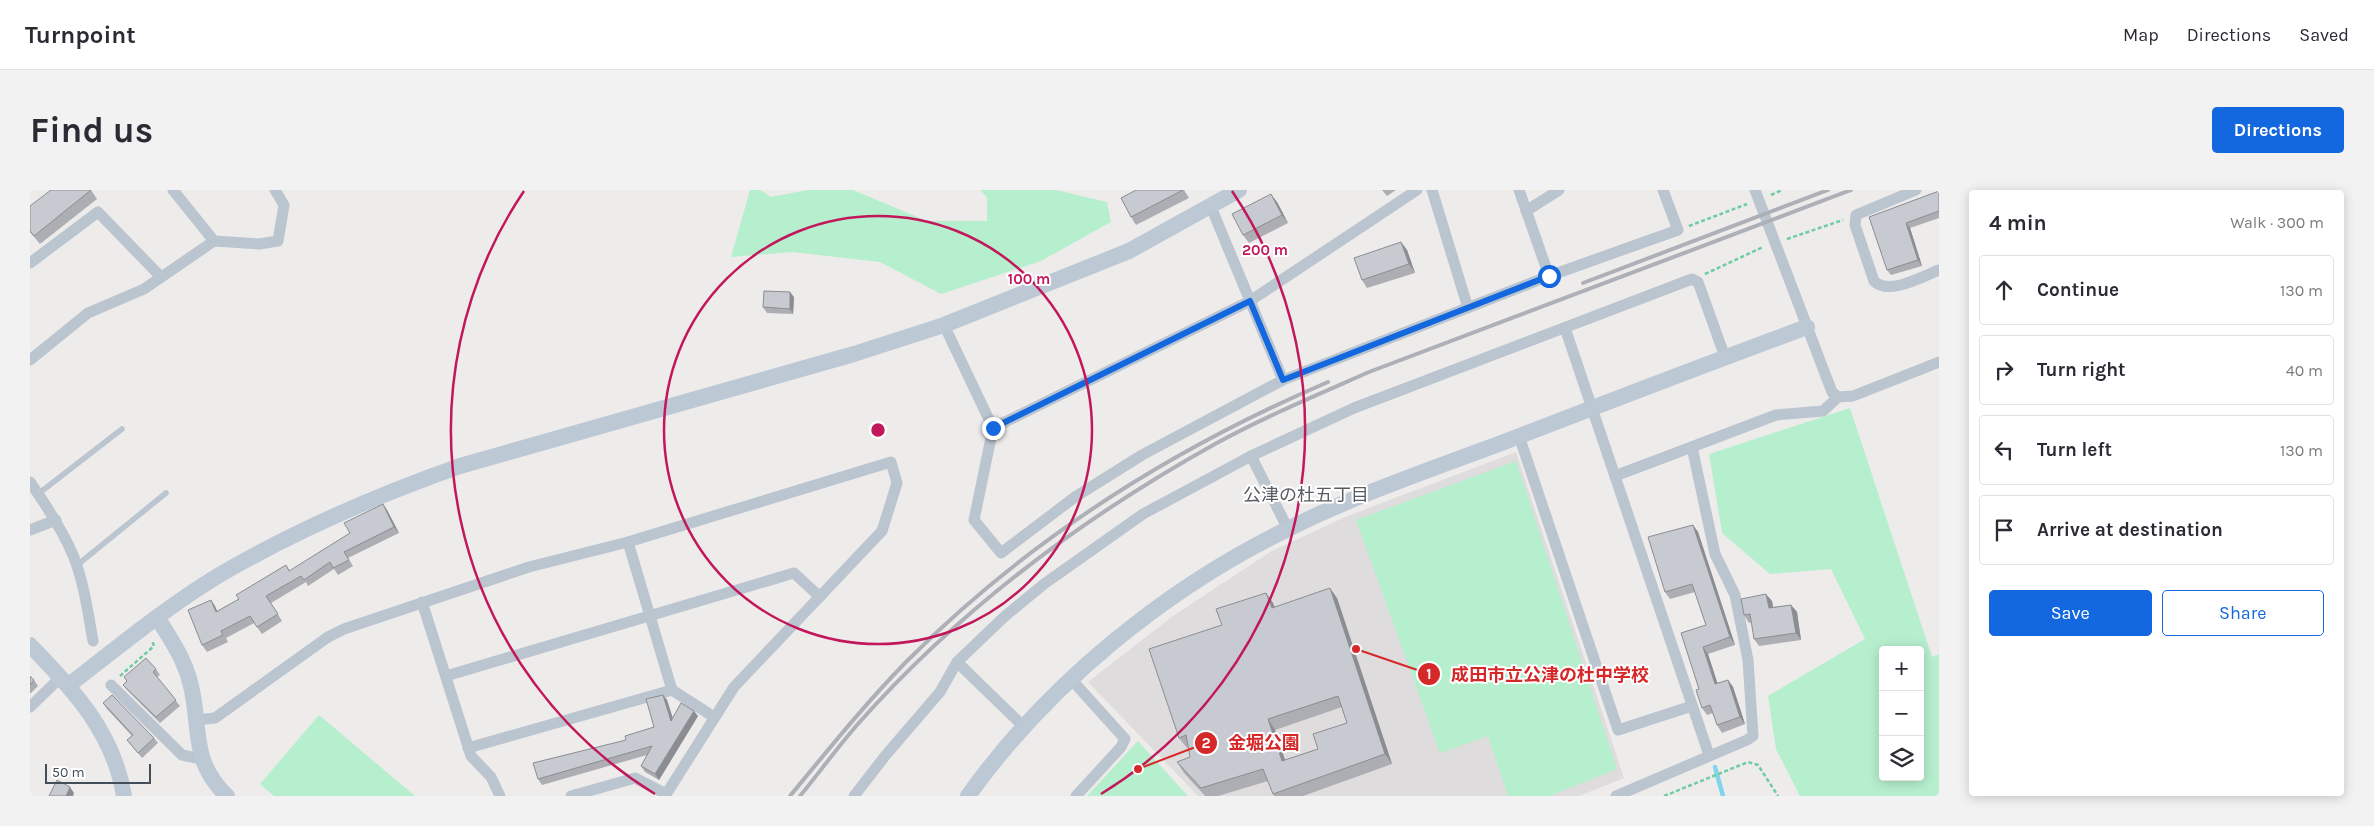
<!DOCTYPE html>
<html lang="en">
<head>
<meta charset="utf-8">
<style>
	body { margin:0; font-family:Karla,"Noto Sans JP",sans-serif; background:#f2f2f3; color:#2b2b33 }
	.controls { position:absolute; right:15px; bottom:15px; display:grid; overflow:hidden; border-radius:5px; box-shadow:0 2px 12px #0003 }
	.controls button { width:45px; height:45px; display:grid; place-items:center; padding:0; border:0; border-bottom:1px solid #e1e1e2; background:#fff; color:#2b2b33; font:25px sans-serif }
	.scale { position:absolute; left:15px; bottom:12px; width:106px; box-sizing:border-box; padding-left:5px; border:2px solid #434e59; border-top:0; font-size:14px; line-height:18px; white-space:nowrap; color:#434e59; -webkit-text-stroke:4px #fff; paint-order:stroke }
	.stop { position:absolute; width:15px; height:15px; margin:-11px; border:4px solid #1468df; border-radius:50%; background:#fff }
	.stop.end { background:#1468df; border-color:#fff; box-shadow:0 1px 5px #0008 }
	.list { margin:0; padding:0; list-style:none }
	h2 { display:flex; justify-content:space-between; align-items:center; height:65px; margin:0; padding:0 20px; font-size:21px }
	h2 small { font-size:16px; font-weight:400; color:#7c7c81 }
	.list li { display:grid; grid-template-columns:32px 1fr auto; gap:15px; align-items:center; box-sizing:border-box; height:70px; margin:0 10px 10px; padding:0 10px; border:1px solid #e1e1e2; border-radius:5px }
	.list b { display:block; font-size:19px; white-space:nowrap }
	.list em { font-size:16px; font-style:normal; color:#7c7c81 }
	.actions { display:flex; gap:10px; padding:15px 20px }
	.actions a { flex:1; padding:11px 0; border:1px solid #1468df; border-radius:5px; text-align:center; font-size:18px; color:#1468df }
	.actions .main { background:#1468df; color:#fff }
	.icon { flex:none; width:28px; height:28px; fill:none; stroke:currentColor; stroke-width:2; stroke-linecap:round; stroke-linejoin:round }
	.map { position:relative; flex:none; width:1909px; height:606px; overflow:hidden; border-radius:5px }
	header { display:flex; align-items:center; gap:30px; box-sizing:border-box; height:70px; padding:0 25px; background:#fff; border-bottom:1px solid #e1e1e2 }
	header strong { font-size:24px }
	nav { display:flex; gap:28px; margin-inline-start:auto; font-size:18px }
	.intro { display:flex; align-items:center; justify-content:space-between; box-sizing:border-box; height:120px; padding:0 30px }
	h1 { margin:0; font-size:35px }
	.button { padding:12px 22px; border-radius:5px; background:#1468df; color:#fff; font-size:18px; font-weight:700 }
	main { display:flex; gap:30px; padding:0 30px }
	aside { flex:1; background:#fff; border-radius:5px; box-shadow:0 2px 12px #0003 }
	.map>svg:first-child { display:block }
	.education { fill:#dfdcdd }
	.green { fill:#b6efce; fill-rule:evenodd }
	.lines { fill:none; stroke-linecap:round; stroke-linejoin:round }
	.stream { stroke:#82d4ed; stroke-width:4.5 }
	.path { stroke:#6ecda0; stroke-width:2.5; stroke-dasharray:4 2.5; stroke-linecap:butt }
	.lane { stroke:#bbc5cf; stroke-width:5.5 }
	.street { stroke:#bbc5cf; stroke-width:11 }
	.secondary { stroke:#bdc8d5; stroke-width:16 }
	.rail { stroke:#adb0b6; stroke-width:4 }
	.wall { fill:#acaeb4; fill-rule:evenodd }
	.shaded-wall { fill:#8c8d92 }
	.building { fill:#c8cad1; stroke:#8c8d92; fill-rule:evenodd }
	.route { stroke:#1468df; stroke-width:6 }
	.ring { fill:none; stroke:#c2185b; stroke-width:2.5 }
	.labels { text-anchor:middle; stroke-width:4; stroke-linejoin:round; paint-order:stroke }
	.neighbourhood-label { font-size:18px; fill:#585b60; stroke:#fff }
	.centre { fill:#c2185b; stroke:#fff; stroke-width:2.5 }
	.ring-label { font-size:15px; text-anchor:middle; font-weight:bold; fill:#c2185b; stroke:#fff; stroke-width:4; stroke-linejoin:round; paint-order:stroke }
	.leader { fill:none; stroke:#d62828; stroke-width:2 }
	.callout-dot { fill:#d62828; stroke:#fff; stroke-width:2 }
	.mark-label { font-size:15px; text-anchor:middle; font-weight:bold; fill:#fff }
	.callout-label { font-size:18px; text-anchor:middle; font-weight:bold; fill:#d62828; stroke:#fff; stroke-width:4; stroke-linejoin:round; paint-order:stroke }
</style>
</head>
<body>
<header>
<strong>Turnpoint</strong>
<nav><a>Map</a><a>Directions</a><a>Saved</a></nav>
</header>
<div class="intro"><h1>Find us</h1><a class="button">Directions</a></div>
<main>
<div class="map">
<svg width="1909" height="606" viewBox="0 0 1909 606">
	<rect width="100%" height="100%" fill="#eeebeb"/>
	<polygon class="education" points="1486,262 1594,588 1549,606 1168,606 1058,492 1143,426 1240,362 1315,327"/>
	<g class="green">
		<polygon points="720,0 730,0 741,7 777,0 823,0 897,31 957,31 957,7 950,0 1026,0 1077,12 1081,32 1011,71 911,104 850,72 762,62 701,67"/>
		<path d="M 1820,218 L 1902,467 L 1909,464 L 1909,606 L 1770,606 L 1746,559 L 1738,506 L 1835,449 L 1801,379 L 1740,384 L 1692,343 L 1679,264 ZM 1853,460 L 1890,460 L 1890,587 L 1853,587 Z"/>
		<polygon points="1486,271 1587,579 1520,606 1478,606 1458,546 1410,563 1326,330"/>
		<polygon points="289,525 385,606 244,606 230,594"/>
		<polygon points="1108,551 1158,606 1057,606"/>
	</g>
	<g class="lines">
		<polyline class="stream" points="1685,577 1693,606"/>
		<g class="path">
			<polyline points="1741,5 1752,0"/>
			<polyline points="1659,36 1717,14"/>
			<polyline points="1757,49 1813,30"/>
			<polyline points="1675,84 1733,57"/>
			<polyline points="90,486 124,456 122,450"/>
			<polyline points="1634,606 1718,572 1728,575 1748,606"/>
		</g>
		<g class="lane">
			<polyline points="8,304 92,239"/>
			<polyline points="46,376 136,303"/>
		</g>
		<g class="street">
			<polyline points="143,0 184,51"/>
			<polyline points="1402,0 1438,118"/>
			<polyline points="1489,0 1519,86"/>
			<polyline points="1725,0 1802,202 1808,207"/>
			<path d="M 1886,0 L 1826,25 L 1825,35 L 1844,91 C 1859,106 1891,87 1909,80"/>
			<polyline points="1181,17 1253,190"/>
			<polyline points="1496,21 1529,0"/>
			<polyline points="0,73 68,22 131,87"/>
			<polyline points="914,135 963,238 944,330 971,363 1045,307 1112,265 1253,190 1519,86 1648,40 1633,0"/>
			<polyline points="1535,138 1679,565"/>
			<polyline points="0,170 58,123 114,99 184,51 229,54 248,51 254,15 245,0"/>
			<polyline points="963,238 1220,111 1387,0"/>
			<polyline points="1489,246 1588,540 1662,516"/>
			<polyline points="1221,266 1258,339"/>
			<polyline points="1585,286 1746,225 1793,221 1808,207 1823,206 1909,172"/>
			<path d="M 0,292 C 16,315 32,339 43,365 C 54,392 58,423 63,451"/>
			<polyline points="0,340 26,330"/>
			<polyline points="598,352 642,500"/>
			<polyline points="392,412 441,566 461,587 470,606"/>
			<polyline points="927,472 995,538"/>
			<polyline points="416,486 764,383 790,407"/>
			<polyline points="1041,489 1095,549 1091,557 1046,606"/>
			<polyline points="81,495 152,565 171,569"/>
			<polyline points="0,517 31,487"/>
			<polyline points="165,530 185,528 298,447 314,439 499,377 598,352 861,272 867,293 852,341 704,497 635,606"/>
			<polyline points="438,558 642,500 684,527"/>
			<polyline points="541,606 605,588 636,604"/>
			<polyline points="824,606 855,566 910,502 927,472 974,427 1014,394 1113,324 1221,266 1324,218 1662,89 1668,92 1695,167"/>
			<polyline points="1586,606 1717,550 1723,546 1718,470 1705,405 1685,364 1662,257"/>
		</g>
		<g class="secondary">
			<path d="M 127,427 C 140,448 154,468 160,492 C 172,536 159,570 197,606"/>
			<path d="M 0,455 C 43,499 84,543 94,606"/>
			<path d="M 39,495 C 87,458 134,419 186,387 C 264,341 345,306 430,276 L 824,164 L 914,135 L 1099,61 L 1209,0"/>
			<path d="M 938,606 C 1017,495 1137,397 1260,338 C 1328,304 1402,279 1474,252 C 1575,213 1676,174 1777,137"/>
		</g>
		<g class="rail">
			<polyline points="1553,93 1798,0"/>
			<path d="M 760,606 C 798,560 835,514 876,472 C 996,351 1142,259 1298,192"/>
			<path d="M 770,606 C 789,583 807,558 827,535 C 928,421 1052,328 1185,254 C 1234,227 1287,205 1339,182 L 1821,0"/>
		</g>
	</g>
	<g class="wall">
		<polygon points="61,0 67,9 10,54 0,42 0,16"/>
		<polygon points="1154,0 1159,8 1106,35 1101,27 1091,8"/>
		<polygon points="1352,0 1366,0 1357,6"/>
		<polygon points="1909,1 1909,28 1880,38 1892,76 1861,85 1857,80 1839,27"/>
		<polygon points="1247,12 1258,33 1219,53 1213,45"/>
		<polygon points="1371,52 1377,60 1385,83 1337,98 1332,90"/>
		<polygon points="764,107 763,124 737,123 733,117"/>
		<polygon points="353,314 357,320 369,343 318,368 323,376 308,385 304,379 278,396 276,392 241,413 252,431 232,444 224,433 196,448 198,452 177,462 172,455 181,410 187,421 209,409 256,375 260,381 320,343"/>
		<polygon points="1663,335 1668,342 1705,455 1678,464 1687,493 1698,490 1703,497 1715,534 1692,543 1687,535 1683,523 1677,525 1672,518 1669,499 1651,443 1676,435 1665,402 1640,409 1635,402"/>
		<path d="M 1236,403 L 1243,413 L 1244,417 L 1307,408 L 1362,574 L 1273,606 L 1244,606 L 1238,591 L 1188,606 L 1175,606 L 1154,583 L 1147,572 L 1160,567 L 1159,557 L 1157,558 L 1149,548 ZM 1312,517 L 1317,533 L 1288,559 L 1255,570 L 1245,540 Z"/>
		<polygon points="1742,411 1743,417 1761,415 1767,422 1771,450 1729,456 1724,449 1722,432 1719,433 1714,425"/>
		<polygon points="126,479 130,485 127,487 150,516 130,533 97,500 93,495 97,491 94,487"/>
		<polygon points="0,486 4,490 8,496 0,504"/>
		<polygon points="633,505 637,510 643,528 668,526 629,590 615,582 611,576 617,565 512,595 508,589 624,537"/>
		<polygon points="73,513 124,548 128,553 112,568 97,550 102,546 77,519"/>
	</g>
	<g class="shaded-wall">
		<polygon points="1241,4 1247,12 1258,33 1252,25"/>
		<polygon points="1876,33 1880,38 1892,76 1888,70"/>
		<polygon points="1371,52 1377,60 1385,83 1379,74"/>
		<polygon points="760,102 764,107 763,124 760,119"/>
		<polygon points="353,314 357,320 369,343 364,337"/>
		<polygon points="1663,335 1668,342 1705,455 1700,447"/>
		<polygon points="1300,398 1307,408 1362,574 1355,564"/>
		<polygon points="1236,403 1243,413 1249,428 1242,418"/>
		<polygon points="1736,404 1742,411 1744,425 1739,418"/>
		<polygon points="181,410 185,416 190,428 186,422"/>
		<polygon points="1761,415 1767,422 1771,450 1766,443"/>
		<polygon points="1673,457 1678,464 1690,501 1685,494"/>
		<polygon points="1698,490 1703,497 1715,534 1710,527"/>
		<polygon points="633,505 637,510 645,536 641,531"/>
		<polygon points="664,521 668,526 629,590 625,584"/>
		<polygon points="1238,529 1245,540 1259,582 1252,571"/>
		<polygon points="40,597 44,603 43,606 36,606"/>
	</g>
	<g class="building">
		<polygon points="21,0 61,0 4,46 0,41 0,16"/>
		<polygon points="1106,0 1153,0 1101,27 1091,8"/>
		<polygon points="1909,1 1909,21 1876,33 1888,70 1857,80 1839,27"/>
		<polygon points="1241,4 1252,25 1213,45 1202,24"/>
		<polygon points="1371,52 1379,74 1332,90 1324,68"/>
		<polygon points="734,101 760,102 760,119 733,117"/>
		<polygon points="353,314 364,337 314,362 319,370 303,378 300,372 274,390 271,386 236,406 248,424 227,437 220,426 191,441 193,445 172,455 158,420 181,410 186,422 209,409 206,405 256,375 259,381 320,343 314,333"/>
		<polygon points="1663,335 1700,447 1673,457 1685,494 1698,490 1710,527 1687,535 1680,515 1672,518 1666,500 1669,499 1651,443 1676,435 1662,394 1635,402 1618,347"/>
		<path d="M 1300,398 L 1355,564 L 1243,604 L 1233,579 L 1171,598 L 1147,572 L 1160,567 L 1156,545 L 1149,548 L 1119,459 L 1192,435 L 1186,419 L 1236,403 L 1242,418 ZM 1308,506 L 1317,533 L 1283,544 L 1288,559 L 1252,571 L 1238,529 Z"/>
		<polygon points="1736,404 1739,418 1761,415 1766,443 1724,449 1720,424 1714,425 1711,409"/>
		<polygon points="116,468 126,479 123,482 146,510 126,527 93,495 97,491 94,487"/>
		<polygon points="0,486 4,490 0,495"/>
		<polygon points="82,505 124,548 108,563 97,550 103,545 73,513"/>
		<polygon points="633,505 641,531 651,513 664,521 625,584 611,576 622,556 508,589 503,573 596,550 595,546 624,537 616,509"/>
		<polygon points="27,590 40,597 36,606 19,606"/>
	</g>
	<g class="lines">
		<polyline class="route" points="963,238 1220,111 1253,190 1519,86"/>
	</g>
	<g class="ring">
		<circle cx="848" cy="240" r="214"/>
		<path d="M625 604A427 427 0 0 1 494 1M1202 1A427 427 0 0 1 1071 604"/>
	</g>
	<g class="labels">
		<g class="neighbourhood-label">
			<text x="1276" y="311">公津の杜五丁目</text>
		</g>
	</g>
	<circle cx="848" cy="240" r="8" class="centre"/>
	<g class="ring-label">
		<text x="1235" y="65">200 m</text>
		<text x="999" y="94">100 m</text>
	</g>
	<path class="leader" d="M1326 459L1399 484M1108 579L1176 553"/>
	<g class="callout-dot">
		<circle cx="1326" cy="459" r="5"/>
		<circle cx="1108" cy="579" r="5"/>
		<circle cx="1399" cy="484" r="12"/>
		<circle cx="1176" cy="553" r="12"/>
	</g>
	<g class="mark-label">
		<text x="1399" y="489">1</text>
		<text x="1176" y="558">2</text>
	</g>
	<g class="callout-label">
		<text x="1520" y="491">成田市立公津の杜中学校</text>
		<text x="1234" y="559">金堀公園</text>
	</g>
</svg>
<div class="controls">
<button>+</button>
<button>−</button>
<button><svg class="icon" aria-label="layers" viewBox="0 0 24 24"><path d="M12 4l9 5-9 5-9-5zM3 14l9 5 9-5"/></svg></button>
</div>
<div class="scale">50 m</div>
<div class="stop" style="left:1519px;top:86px"></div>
<div class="stop end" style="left:963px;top:238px"></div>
</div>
<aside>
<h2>4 min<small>Walk · 300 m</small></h2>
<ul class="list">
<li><svg class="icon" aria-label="ahead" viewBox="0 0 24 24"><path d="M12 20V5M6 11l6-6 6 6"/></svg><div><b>Continue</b></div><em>130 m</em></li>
<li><svg class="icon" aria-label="right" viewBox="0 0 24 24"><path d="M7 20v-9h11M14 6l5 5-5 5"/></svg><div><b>Turn right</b></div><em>40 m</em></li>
<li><svg class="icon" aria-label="left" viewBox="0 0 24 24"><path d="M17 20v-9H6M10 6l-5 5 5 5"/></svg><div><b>Turn left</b></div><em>130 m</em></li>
<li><svg class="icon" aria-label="arrive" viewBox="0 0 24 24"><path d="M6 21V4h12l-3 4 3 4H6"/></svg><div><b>Arrive at destination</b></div></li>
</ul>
<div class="actions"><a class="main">Save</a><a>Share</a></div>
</aside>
</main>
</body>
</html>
